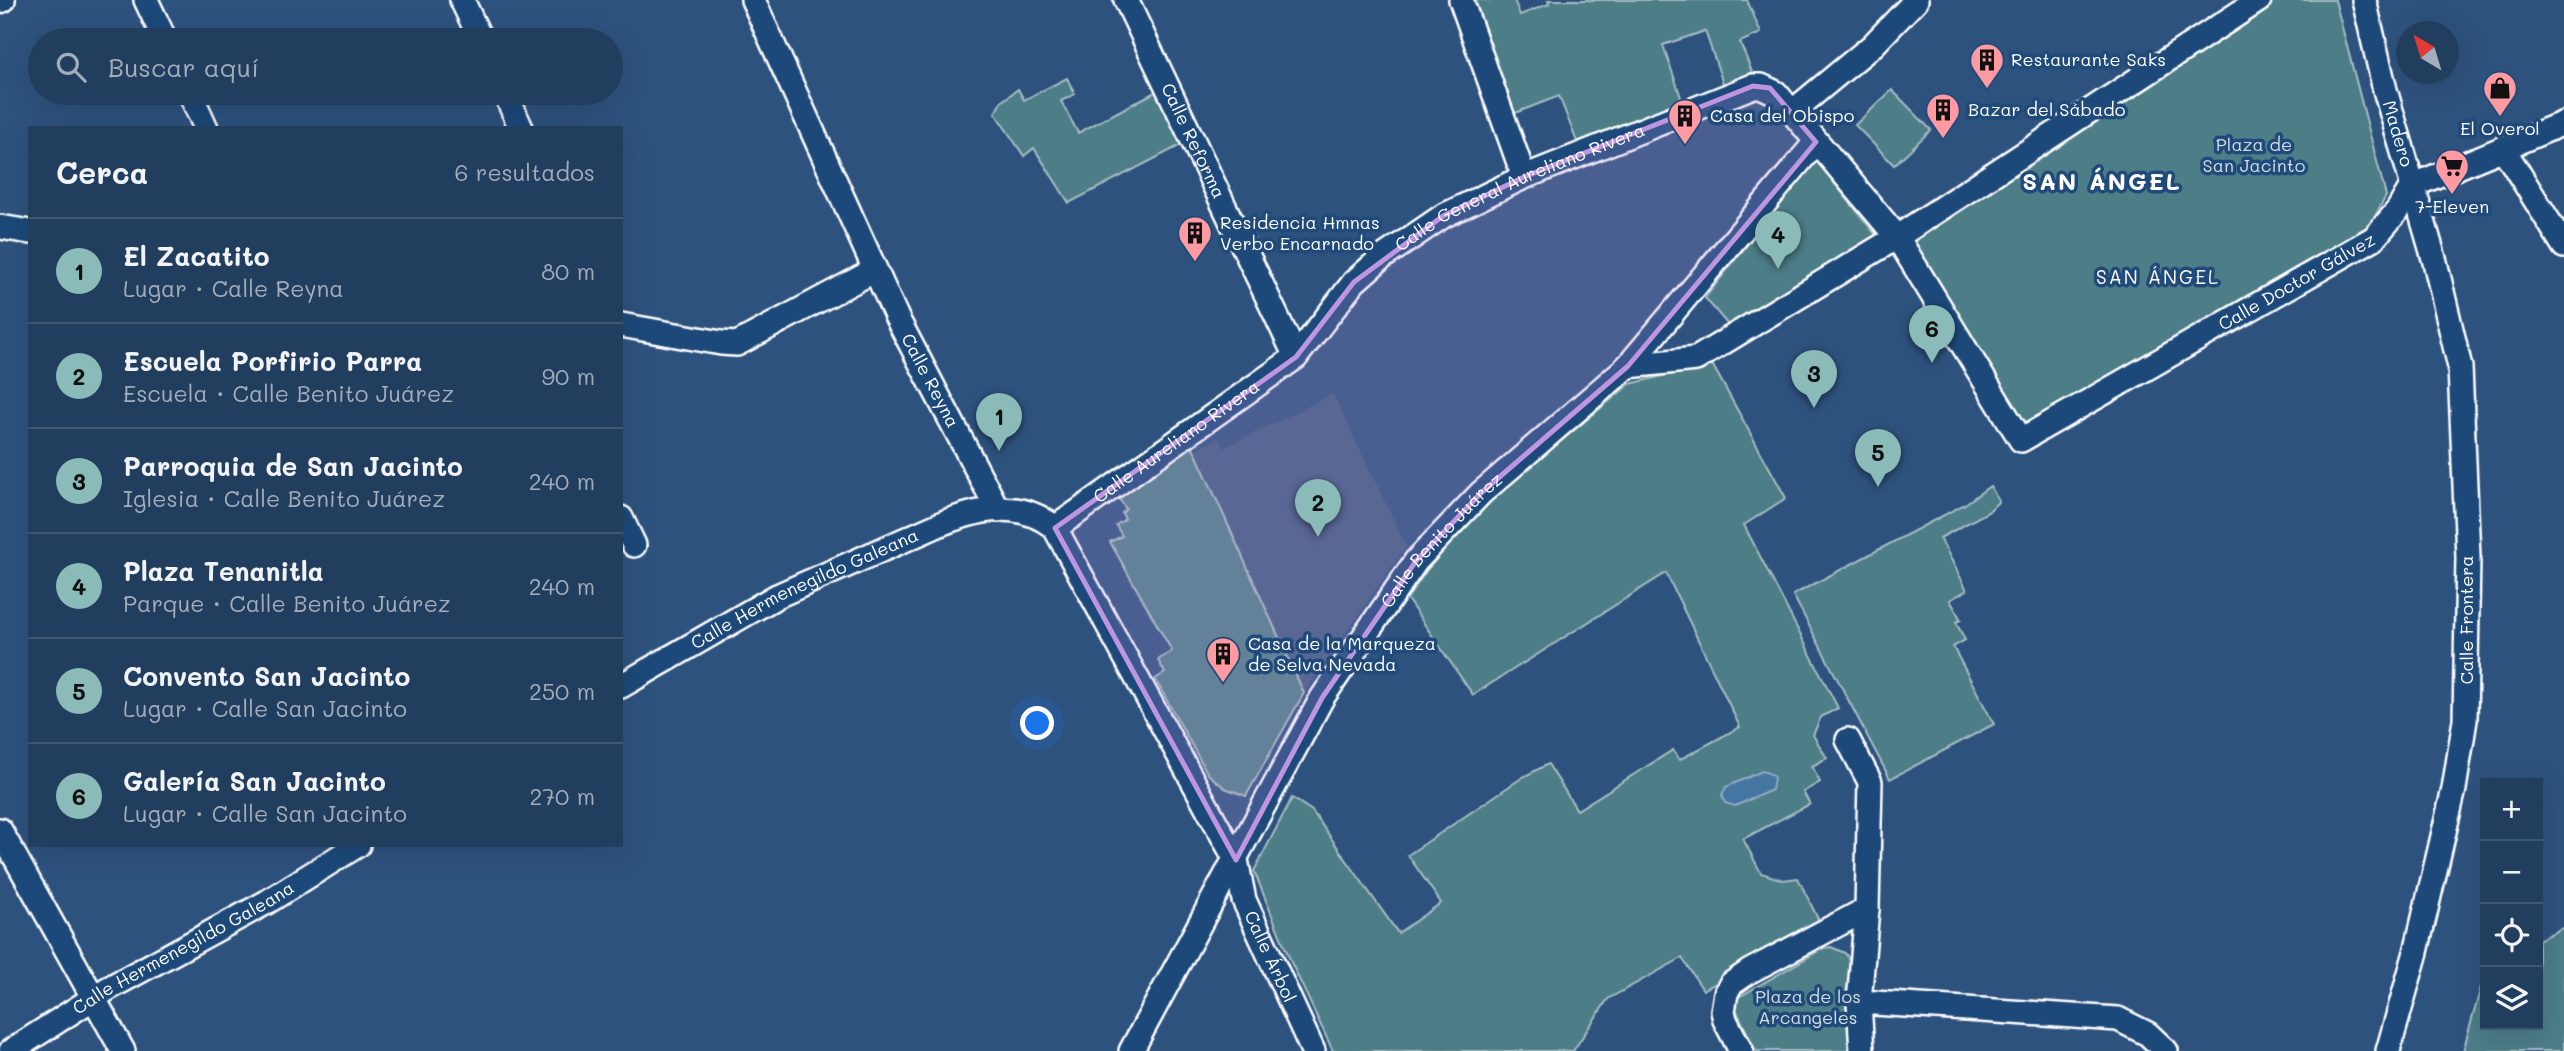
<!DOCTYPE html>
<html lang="es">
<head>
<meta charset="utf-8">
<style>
	body { margin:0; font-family:Mali,sans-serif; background:#2a4564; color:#f1f3f6 }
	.controls { position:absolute; right:21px; bottom:21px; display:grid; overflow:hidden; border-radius:0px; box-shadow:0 7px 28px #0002 }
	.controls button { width:63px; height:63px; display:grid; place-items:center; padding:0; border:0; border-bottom:2px solid #3f5773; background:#223e5e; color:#f1f3f6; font:35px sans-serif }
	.compass { position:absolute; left:2396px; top:21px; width:63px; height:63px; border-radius:50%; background:#223e5e; box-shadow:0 7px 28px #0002; rotate:322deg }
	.you { position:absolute; left:1038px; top:724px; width:24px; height:24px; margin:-18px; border:5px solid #fff; border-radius:50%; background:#1a73e8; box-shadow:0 0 0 10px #1a73e833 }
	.badge { display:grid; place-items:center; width:46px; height:46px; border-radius:50%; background:#8bbbb9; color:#111; font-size:23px; font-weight:700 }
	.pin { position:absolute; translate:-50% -58px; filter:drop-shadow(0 2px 4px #0008) }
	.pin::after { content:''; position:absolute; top:37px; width:24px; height:21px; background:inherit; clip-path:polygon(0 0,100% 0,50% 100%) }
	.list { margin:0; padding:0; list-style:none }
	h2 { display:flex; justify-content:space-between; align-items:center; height:91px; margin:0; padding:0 28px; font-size:30px }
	h2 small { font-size:23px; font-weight:400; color:#a2aebc }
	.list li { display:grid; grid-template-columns:46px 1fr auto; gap:21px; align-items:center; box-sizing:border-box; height:105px; padding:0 28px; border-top:2px solid #3f5773 }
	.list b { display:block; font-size:26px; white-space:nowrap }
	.list p { margin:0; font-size:23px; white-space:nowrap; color:#a2aebc }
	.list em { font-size:23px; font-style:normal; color:#a2aebc }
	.icon { flex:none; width:38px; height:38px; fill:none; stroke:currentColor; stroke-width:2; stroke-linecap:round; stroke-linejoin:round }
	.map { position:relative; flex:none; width:2564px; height:1051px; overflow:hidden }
	.search { position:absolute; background:#223e5e; box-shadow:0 7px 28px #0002; left:28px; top:28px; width:595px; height:77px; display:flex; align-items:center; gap:18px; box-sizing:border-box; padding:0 24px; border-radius:38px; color:#a2aebc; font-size:26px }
	.panel { position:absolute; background:#223e5e; box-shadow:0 7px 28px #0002; left:28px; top:126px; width:595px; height:721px; border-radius:0px }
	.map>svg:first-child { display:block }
	.built { fill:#415c82 }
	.green { fill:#4e7d87; stroke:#a6bec3; stroke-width:2 }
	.water { fill:#4574a1; stroke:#8facc7; stroke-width:2 }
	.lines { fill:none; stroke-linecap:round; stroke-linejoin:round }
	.street-casing { stroke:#fff; stroke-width:28 }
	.street { stroke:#1f4a7a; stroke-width:23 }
	.marked { fill:#bd96df; fill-opacity:0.2; stroke:#bd96df; stroke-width:5; stroke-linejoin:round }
	.labels { text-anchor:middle; stroke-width:7; stroke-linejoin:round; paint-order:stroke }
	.poi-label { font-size:18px; fill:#fff; stroke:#1f4a7a; text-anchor:start }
	.street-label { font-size:18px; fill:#fff; stroke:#1f4a7a }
	.park-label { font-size:18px; fill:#d3dee1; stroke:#1f4a7a }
	.neighbourhood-label { font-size:19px; letter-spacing:2px; fill:#fff; stroke:#1f4a7a }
	.district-label { font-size:24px; font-weight:bold; letter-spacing:2px; fill:#fff; stroke:#1f4a7a }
</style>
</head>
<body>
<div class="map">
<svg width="2564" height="1051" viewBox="0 0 2564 1051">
	<rect width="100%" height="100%" fill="#2e527e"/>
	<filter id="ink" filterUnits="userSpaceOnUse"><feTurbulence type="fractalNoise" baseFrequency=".0143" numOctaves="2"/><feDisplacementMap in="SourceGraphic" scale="14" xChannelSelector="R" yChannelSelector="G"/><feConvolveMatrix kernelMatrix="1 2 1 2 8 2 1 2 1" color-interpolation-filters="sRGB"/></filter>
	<g filter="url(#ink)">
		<polygon class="built" points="1333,394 1406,546 1304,693 1194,450 1219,438 1224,448"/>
		<g class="green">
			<polygon points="1470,0 1514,0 1520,15 1549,4 1548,0 1747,0 1761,33 1740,42 1754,77 1725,89 1705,31 1663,45 1684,106 1579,147 1559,96 1510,115"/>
			<polygon points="2274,0 2335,0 2386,196 2370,225 2023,427 1908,242"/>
			<polygon points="1067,78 1075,94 1061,101 1078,133 1157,91 1181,145 1069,203 1034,148 1024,156 995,113 1001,102 1018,89 1024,100"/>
			<polygon points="1892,90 1931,130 1894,165 1855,125"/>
			<polygon points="1815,159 1879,239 1728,325 1705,298"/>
			<polygon points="1712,364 1786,498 1744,525 1838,708 1821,717 1813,735 1827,758 1812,766 1820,782 1803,792 1810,804 1743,839 1761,873 1783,880 1798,878 1822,927 1703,990 1682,958 1608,999 1573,1051 1333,1051 1291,962 1254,871 1292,798 1312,811 1398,933 1441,903 1408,855 1523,777 1548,764 1577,810 1673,750 1679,760 1740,727 1666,573 1473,695 1407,599 1427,570 1484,505 1630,384"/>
			<polygon points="1192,445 1304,693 1246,796 1225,788 1208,774 1155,679 1165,673 1158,660 1172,651 1110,542 1122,536 1116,525 1125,519 1122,513 1126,509 1118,497"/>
			<polygon points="1990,486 1999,501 1988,512 1940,538 1967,590 1950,600 1961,620 1956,622 1965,640 1953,647 1994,724 1890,779 1793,595 1965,504"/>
			<polygon points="2564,927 2564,1051 2463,1051 2485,973 2485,1025 2538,1025 2538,940"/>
			<polygon points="1831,947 1845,953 1852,963 1855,1051 1756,1051 1732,1001 1824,948"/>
		</g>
		<polygon class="water" points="1762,771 1771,774 1774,778 1772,790 1735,806 1725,803 1722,795 1726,787"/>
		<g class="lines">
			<g class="street-casing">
				<g id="street">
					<polyline points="146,0 165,40"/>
					<polyline points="462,0 481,40"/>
					<path id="s1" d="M 753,0 L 897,318 L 998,510"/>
					<path id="s2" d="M 1126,0 L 1296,357"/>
					<polyline points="1461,0 1524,177"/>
					<path id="s3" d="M 2364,0 L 2385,90 L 2435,262 L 2460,367 L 2468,557 L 2465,720 L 2454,789 L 2416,952 L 2388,1051"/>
					<polyline points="0,1 3,0"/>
					<polyline points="190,93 206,128"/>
					<polyline points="505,93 521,128"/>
					<polyline points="1792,112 1873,45 1916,0"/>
					<polyline points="2503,148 2564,246"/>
					<polyline points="0,227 30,232"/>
					<polyline points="621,325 721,343 737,344 875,270"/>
					<polyline points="1628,366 1696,359 1897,237 2259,0"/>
					<polyline points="621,518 634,545"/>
					<path id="s4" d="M 1055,528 L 1296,357 L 1354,282 L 1380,259 L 1443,216 L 1524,177 L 1753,86 L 1761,86 L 1776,93 L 1897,237 L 2021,440 L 2374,238 L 2398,210 L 2412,186 L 2564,123"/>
					<path id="s5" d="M 621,686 L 777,596 L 945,522 C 983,508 1022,500 1055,528 L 1236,860 L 1244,900 L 1313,1051"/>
					<polyline points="1848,740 1870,782 1867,909 1859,1002 1862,1051"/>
					<polyline points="0,830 123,1051"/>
					<polyline points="1859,1002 2118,1019 2148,1034 2166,1051"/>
					<path id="s6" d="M 11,1051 L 109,988 L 267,902 L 358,845"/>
					<path id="s7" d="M 1131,1051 L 1322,698 L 1416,561 L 1481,493 L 1628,366 L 1816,142"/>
					<polyline points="1741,1051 1725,1020 1723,1011 1726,993 1731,984 1750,971 1867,909"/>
				</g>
			</g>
			<use href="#street" class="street"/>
		</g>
	</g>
	<path class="marked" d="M 1753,86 L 1770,88 L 1816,142 L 1628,366 L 1481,493 L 1416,561 L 1322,698 L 1236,860 L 1055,528 L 1296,357 L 1354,282 L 1443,216 L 1524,177 Z"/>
	<defs>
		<g id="building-pin" transform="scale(1.75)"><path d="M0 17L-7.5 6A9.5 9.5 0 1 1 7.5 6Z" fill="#ff9aa2" stroke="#1f4a7a"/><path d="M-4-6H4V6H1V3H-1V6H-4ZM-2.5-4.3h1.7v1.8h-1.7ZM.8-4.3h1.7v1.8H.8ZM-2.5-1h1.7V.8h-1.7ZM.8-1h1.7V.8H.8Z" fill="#111"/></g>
		<g id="shop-pin" transform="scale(1.75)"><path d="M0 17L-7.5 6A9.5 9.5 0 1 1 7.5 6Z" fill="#ff9aa2" stroke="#1f4a7a"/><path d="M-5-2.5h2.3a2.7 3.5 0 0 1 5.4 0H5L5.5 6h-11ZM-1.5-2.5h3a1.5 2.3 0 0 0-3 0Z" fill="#111"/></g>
		<g id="supermarket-pin" transform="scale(1.75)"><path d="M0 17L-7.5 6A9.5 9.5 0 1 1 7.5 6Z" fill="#ff9aa2" stroke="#1f4a7a"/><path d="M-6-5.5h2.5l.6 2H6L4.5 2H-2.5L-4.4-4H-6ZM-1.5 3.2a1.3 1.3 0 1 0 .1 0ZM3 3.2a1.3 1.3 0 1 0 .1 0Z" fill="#111"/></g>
	</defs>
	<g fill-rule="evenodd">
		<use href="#building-pin" x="1987" y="60"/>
		<use href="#shop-pin" x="2500" y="88"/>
		<use href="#building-pin" x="1943" y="110"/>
		<use href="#building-pin" x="1685" y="116"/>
		<use href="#supermarket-pin" x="2452" y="166"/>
		<use href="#building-pin" x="1195" y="233"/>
		<use href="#building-pin" x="1223" y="654"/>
	</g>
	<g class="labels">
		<g class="poi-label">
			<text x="2011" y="66">Restaurante Saks</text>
			<text x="1968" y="116">Bazar del Sábado</text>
			<text x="1710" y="122">Casa del Obispo</text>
			<text x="2500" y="135" text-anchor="middle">El Overol</text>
			<text x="2452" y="213" text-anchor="middle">7-Eleven</text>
			<text x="1220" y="229">Residencia Hmnas<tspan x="1220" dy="21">Verbo Encarnado</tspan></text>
			<text x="1248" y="650">Casa de la Marqueza<tspan x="1248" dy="21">de Selva Nevada</tspan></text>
		</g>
		<g class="street-label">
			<text dy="6" stroke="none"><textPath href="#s3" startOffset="138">Madero</textPath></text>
			<text dy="6" stroke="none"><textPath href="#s2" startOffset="156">Calle Reforma</textPath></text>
			<text dy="6" stroke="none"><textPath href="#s4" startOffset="583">Calle General Aureliano Rivera</textPath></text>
			<text dy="6" stroke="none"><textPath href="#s4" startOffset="1606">Calle Doctor Gálvez</textPath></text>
			<text dy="6" stroke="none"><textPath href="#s1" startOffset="420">Calle Reyna</textPath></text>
			<text dy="6" stroke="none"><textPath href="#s4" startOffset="149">Calle Aureliano Rivera</textPath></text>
			<text dy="6" stroke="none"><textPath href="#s7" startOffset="600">Calle Benito Juárez</textPath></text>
			<text dy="6" stroke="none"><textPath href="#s5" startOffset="208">Calle Hermenegildo Galeana</textPath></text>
			<text transform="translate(2467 620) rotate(-90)" y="6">Calle Frontera</text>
			<text dy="6" stroke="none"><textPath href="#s6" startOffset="201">Calle Hermenegildo Galeana</textPath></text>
			<text dy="6" stroke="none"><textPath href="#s5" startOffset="961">Calle Árbol</textPath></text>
		</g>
		<g class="park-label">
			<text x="2254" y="151">Plaza de<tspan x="2254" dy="21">San Jacinto</tspan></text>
			<text x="1808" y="1003">Plaza de los<tspan x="1808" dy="21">Arcangeles</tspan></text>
		</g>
		<g class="neighbourhood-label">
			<text x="2158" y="284">SAN ÁNGEL</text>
		</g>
		<g class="district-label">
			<text x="2102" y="190">SAN ÁNGEL</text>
		</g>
	</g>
</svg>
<div class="controls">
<button>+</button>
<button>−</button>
<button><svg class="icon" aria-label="locate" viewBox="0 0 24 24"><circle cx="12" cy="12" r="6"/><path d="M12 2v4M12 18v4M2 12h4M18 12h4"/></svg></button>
<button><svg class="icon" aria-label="layers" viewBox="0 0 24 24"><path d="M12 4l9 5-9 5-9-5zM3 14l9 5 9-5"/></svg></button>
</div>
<svg class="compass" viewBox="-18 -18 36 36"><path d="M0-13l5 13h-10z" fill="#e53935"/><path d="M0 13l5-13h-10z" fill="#a2aebc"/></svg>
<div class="you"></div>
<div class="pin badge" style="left:999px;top:451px">1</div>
<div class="pin badge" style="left:1318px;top:537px">2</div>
<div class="pin badge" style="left:1814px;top:408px">3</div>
<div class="pin badge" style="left:1778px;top:269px">4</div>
<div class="pin badge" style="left:1878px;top:487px">5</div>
<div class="pin badge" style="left:1932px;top:363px">6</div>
<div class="search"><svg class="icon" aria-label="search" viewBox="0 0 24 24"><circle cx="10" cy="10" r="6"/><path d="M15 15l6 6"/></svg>Buscar aquí</div>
<section class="panel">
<h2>Cerca<small>6 resultados</small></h2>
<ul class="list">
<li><span class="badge">1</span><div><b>El Zacatito</b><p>Lugar · Calle Reyna</p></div><em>80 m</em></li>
<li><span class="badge">2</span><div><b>Escuela Porfirio Parra</b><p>Escuela · Calle Benito Juárez</p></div><em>90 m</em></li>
<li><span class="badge">3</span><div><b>Parroquia de San Jacinto</b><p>Iglesia · Calle Benito Juárez</p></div><em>240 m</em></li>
<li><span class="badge">4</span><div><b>Plaza Tenanitla</b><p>Parque · Calle Benito Juárez</p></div><em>240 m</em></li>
<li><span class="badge">5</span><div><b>Convento San Jacinto</b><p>Lugar · Calle San Jacinto</p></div><em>250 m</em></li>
<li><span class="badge">6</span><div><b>Galería San Jacinto</b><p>Lugar · Calle San Jacinto</p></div><em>270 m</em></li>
</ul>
</section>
</div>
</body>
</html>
